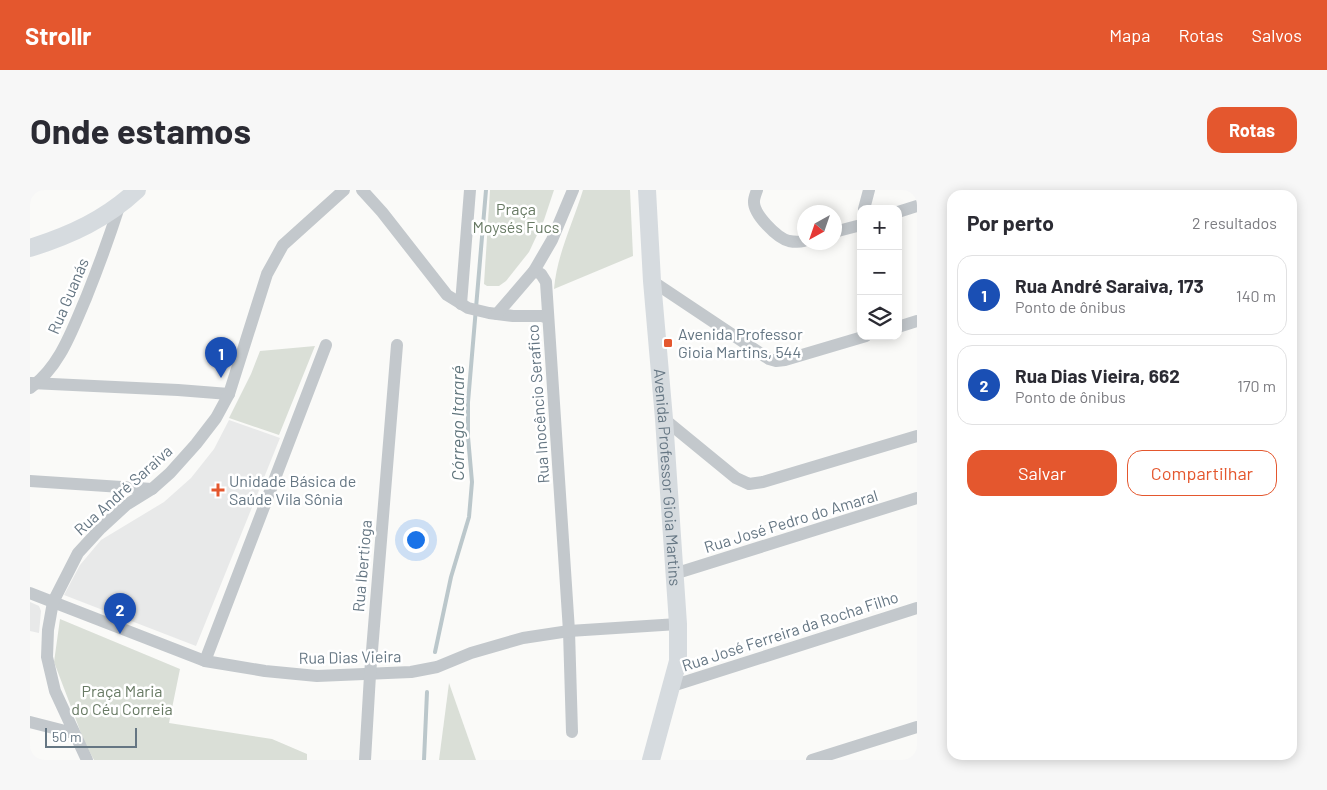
<!DOCTYPE html>
<html lang="pt">
<head>
<meta charset="utf-8">
<style>
	body { margin:0; font-family:Barlow,sans-serif; background:#f7f7f7; color:#2b2b33 }
	.controls { position:absolute; right:15px; top:15px; display:grid; overflow:hidden; border-radius:10px; box-shadow:0 2px 12px #0003 }
	.controls button { width:45px; height:45px; display:grid; place-items:center; padding:0; border:0; border-bottom:1px solid #e1e1e2; background:#fff; color:#2b2b33; font:25px sans-serif }
	.compass { position:absolute; left:767px; top:15px; width:45px; height:45px; border-radius:50%; background:#fff; box-shadow:0 2px 12px #0003; rotate:220deg }
	.scale { position:absolute; left:15px; bottom:12px; width:92px; box-sizing:border-box; padding-left:5px; border:2px solid #657683; border-top:0; font-size:14px; line-height:18px; white-space:nowrap; color:#657683; -webkit-text-stroke:4px #fff; paint-order:stroke }
	.you { position:absolute; left:385px; top:349px; width:18px; height:18px; margin:-12px; border:4px solid #fff; border-radius:50%; background:#1a73e8; box-shadow:0 0 0 8px #1a73e833 }
	.badge { display:grid; place-items:center; width:32px; height:32px; border-radius:50%; background:#e4572e; color:#fff; font-size:16px; font-weight:700 }
	.pin { position:absolute; translate:-50% -41px; filter:drop-shadow(0 1px 2px #0008) }
	.pin::after { content:''; position:absolute; top:26px; width:18px; height:15px; background:inherit; clip-path:polygon(0 0,100% 0,50% 100%) }
	.list { margin:0; padding:0; list-style:none }
	h2 { display:flex; justify-content:space-between; align-items:center; height:65px; margin:0; padding:0 20px; font-size:21px }
	h2 small { font-size:16px; font-weight:400; color:#7c7c81 }
	.list li { display:grid; grid-template-columns:32px 1fr auto; gap:15px; align-items:center; box-sizing:border-box; height:80px; margin:0 10px 10px; padding:0 10px; border:1px solid #e1e1e2; border-radius:15px }
	.list b { display:block; font-size:19px; white-space:nowrap }
	.list p { margin:0; font-size:16px; white-space:nowrap; color:#7c7c81 }
	.list em { font-size:16px; font-style:normal; color:#7c7c81 }
	.actions { display:flex; gap:10px; padding:15px 20px }
	.actions a { flex:1; padding:11px 0; border:1px solid #e4572e; border-radius:15px; text-align:center; font-size:18px; color:#e4572e }
	.actions .main { background:#e4572e; color:#fff }
	.icon { flex:none; width:28px; height:28px; fill:none; stroke:currentColor; stroke-width:2; stroke-linecap:round; stroke-linejoin:round }
	.map { position:relative; flex:none; width:887px; height:570px; overflow:hidden; border-radius:15px }
	header { display:flex; align-items:center; gap:30px; box-sizing:border-box; height:70px; padding:0 25px; background:#e4572e; color:#fff }
	header strong { font-size:24px }
	nav { display:flex; gap:28px; margin-inline-start:auto; font-size:18px }
	.intro { display:flex; align-items:center; justify-content:space-between; box-sizing:border-box; height:120px; padding:0 30px }
	h1 { margin:0; font-size:35px }
	.button { padding:12px 22px; border-radius:15px; background:#e4572e; color:#fff; font-size:18px; font-weight:700 }
	main { display:flex; gap:30px; padding:0 30px }
	aside { flex:1; background:#fff; border-radius:15px; box-shadow:0 2px 12px #0003 }
	.map>svg:first-child { display:block }
	.built { fill:#e8e9e9 }
	.green { fill:#dadfd7 }
	.lines { fill:none; stroke-linecap:round; stroke-linejoin:round }
	.stream { stroke:#bbc7cb; stroke-width:4 }
	.street { stroke:#c3c8cc; stroke-width:12 }
	.secondary { stroke:#d6dbdf; stroke-width:18 }
	.poi-dot { fill:#e4572e; stroke:#fff; stroke-width:2 }
	.labels { text-anchor:middle; stroke-width:5; stroke-linejoin:round; paint-order:stroke }
	.park-label { font-size:16px; fill:#687a64; stroke:#fff }
	.street-label { font-size:16px; fill:#657683; stroke:#fff }
	.poi-label { font-size:16px; fill:#657683; stroke:#fff; text-anchor:start }
	.water-label { font-size:18px; font-style:italic; fill:#60757c; stroke:#fff }
</style>
</head>
<body>
<header>
<strong>Strollr</strong>
<nav><a>Mapa</a><a>Rotas</a><a>Salvos</a></nav>
</header>
<div class="intro"><h1>Onde estamos</h1><a class="button">Rotas</a></div>
<main>
<div class="map">
<svg width="887" height="570" viewBox="0 0 887 570">
	<rect width="100%" height="100%" fill="#fafaf8"/>
	<g class="built">
		<polygon points="199,230 250,248 166,456 34,405 50,375 71,350 134,312 161,288 184,259"/>
		<polygon points="0,412 9,416 11,421 9,443 0,441"/>
	</g>
	<g class="green">
		<polygon points="460,0 524,0 514,30 499,62 476,91 469,96 457,96 454,94"/>
		<path d="M 553,0 L 600,0 L 603,66 L 524,99 C 527,64 543,33 553,0 Z"/>
		<polygon points="285,156 249,245 199,228 221,184 230,161"/>
		<polygon points="30,429 150,479 139,533 242,549 277,564 277,570 64,570 54,551 24,472"/>
		<polygon points="419,493 446,570 409,570"/>
	</g>
	<g class="lines">
		<g class="stream">
			<polyline points="405,462 421,387 439,327 442,292 438,247 438,212 456,0"/>
			<polyline points="394,570 397,502"/>
		</g>
		<g class="street">
			<polyline points="332,0 352,22 417,105 438,118 459,123 483,126 512,126 518,128"/>
			<path d="M 727,0 C 726,3 724,8 724,11 C 723,24 747,48 759,51 C 764,52 770,52 774,51"/>
			<polyline points="834,19 839,0"/>
			<polyline points="868,22 887,16"/>
			<polyline points="804,42 831,35"/>
			<polyline points="504,81 511,84 516,92 539,441 542,542"/>
			<polyline points="622,91 739,169 746,171 755,170 836,146"/>
			<polyline points="431,114 440,0"/>
			<polyline points="467,124 504,81 522,50 543,0"/>
			<polyline points="868,137 887,131"/>
			<polyline points="1,193 148,200 199,204"/>
			<path d="M 0,198 C 30,177 42,140 56,108 C 68,78 79,48 89,17"/>
			<polyline points="634,229 706,288 719,294 733,292 887,246"/>
			<polyline points="0,291 122,299"/>
			<polyline points="644,384 887,308"/>
			<polyline points="0,403 175,471 235,481 287,486 381,482 407,477 441,463 493,448 539,441 648,434"/>
			<polyline points="175,471 296,155"/>
			<polyline points="642,496 887,418"/>
			<polyline points="0,532 43,543"/>
			<polyline points="57,570 25,501 17,467 18,440 23,412 48,363 71,338 96,315 122,299 140,283 166,254 186,228 199,204 237,84 253,55 314,0"/>
			<polyline points="335,570 340,485 367,155"/>
			<polyline points="782,570 887,537"/>
		</g>
		<g class="secondary">
			<path id="s1" d="M 617,0 L 622,91 L 634,229 L 648,434 L 648,471 L 621,570"/>
			<path d="M 0,58 C 41,45 76,29 107,0"/>
		</g>
	</g>
	<g class="poi-dot">
		<rect x="633" y="148" width="10" height="10" rx="2.5"/>
		<path d="M185.5 292.5h5v5h5v5h-5v5h-5v-5h-5v-5h5z"/>
	</g>
	<g class="labels">
		<g class="park-label">
			<text x="486" y="25">Praça<tspan x="486" dy="18">Moysés Fucs</tspan></text>
			<text x="92" y="507">Praça Maria<tspan x="92" dy="18">do Céu Correia</tspan></text>
		</g>
		<g class="street-label">
			<text transform="translate(38 106) rotate(-67)" y="6">Rua Guanás</text>
			<text transform="translate(508 214) rotate(-94)" y="6">Rua Inocêncio Serafico</text>
			<text dy="6" stroke="none"><textPath href="#s1" startOffset="288">Avenida Professor Gioia Martins</textPath></text>
			<text transform="translate(93 300) rotate(-42)" y="6">Rua André Saraiva</text>
			<text transform="translate(761 331) rotate(-17)" y="6">Rua José Pedro do Amaral</text>
			<text transform="translate(332 376) rotate(-85)" y="6">Rua Ibertioga</text>
			<text transform="translate(760 441) rotate(-18)" y="6">Rua José Ferreira da Rocha Filho</text>
			<text transform="translate(320 467) rotate(-1)" y="6">Rua Dias Vieira</text>
		</g>
		<g class="poi-label">
			<text x="648" y="150">Avenida Professor<tspan x="648" dy="18">Gioia Martins, 544</tspan></text>
			<text x="199" y="297">Unidade Básica de<tspan x="199" dy="18">Saúde Vila Sônia</tspan></text>
		</g>
		<g class="water-label">
			<text transform="translate(428 233) rotate(-90)" y="6">Córrego Itararé</text>
		</g>
	</g>
</svg>
<div class="controls">
<button>+</button>
<button>−</button>
<button><svg class="icon" aria-label="layers" viewBox="0 0 24 24"><path d="M12 4l9 5-9 5-9-5zM3 14l9 5 9-5"/></svg></button>
</div>
<svg class="compass" viewBox="-18 -18 36 36"><path d="M0-13l5 13h-10z" fill="#e53935"/><path d="M0 13l5-13h-10z" fill="#7c7c81"/></svg>
<div class="scale">50 m</div>
<div class="you"></div>
<div class="pin badge" style="left:191px;top:188px;background:#1a4fb4">1</div>
<div class="pin badge" style="left:90px;top:444px;background:#1a4fb4">2</div>
</div>
<aside>
<h2>Por perto<small>2 resultados</small></h2>
<ul class="list">
<li><span class="badge" style="background:#1a4fb4">1</span><div><b>Rua André Saraiva, 173</b><p>Ponto de ônibus</p></div><em>140 m</em></li>
<li><span class="badge" style="background:#1a4fb4">2</span><div><b>Rua Dias Vieira, 662</b><p>Ponto de ônibus</p></div><em>170 m</em></li>
</ul>
<div class="actions"><a class="main">Salvar</a><a>Compartilhar</a></div>
</aside>
</main>
</body>
</html>
